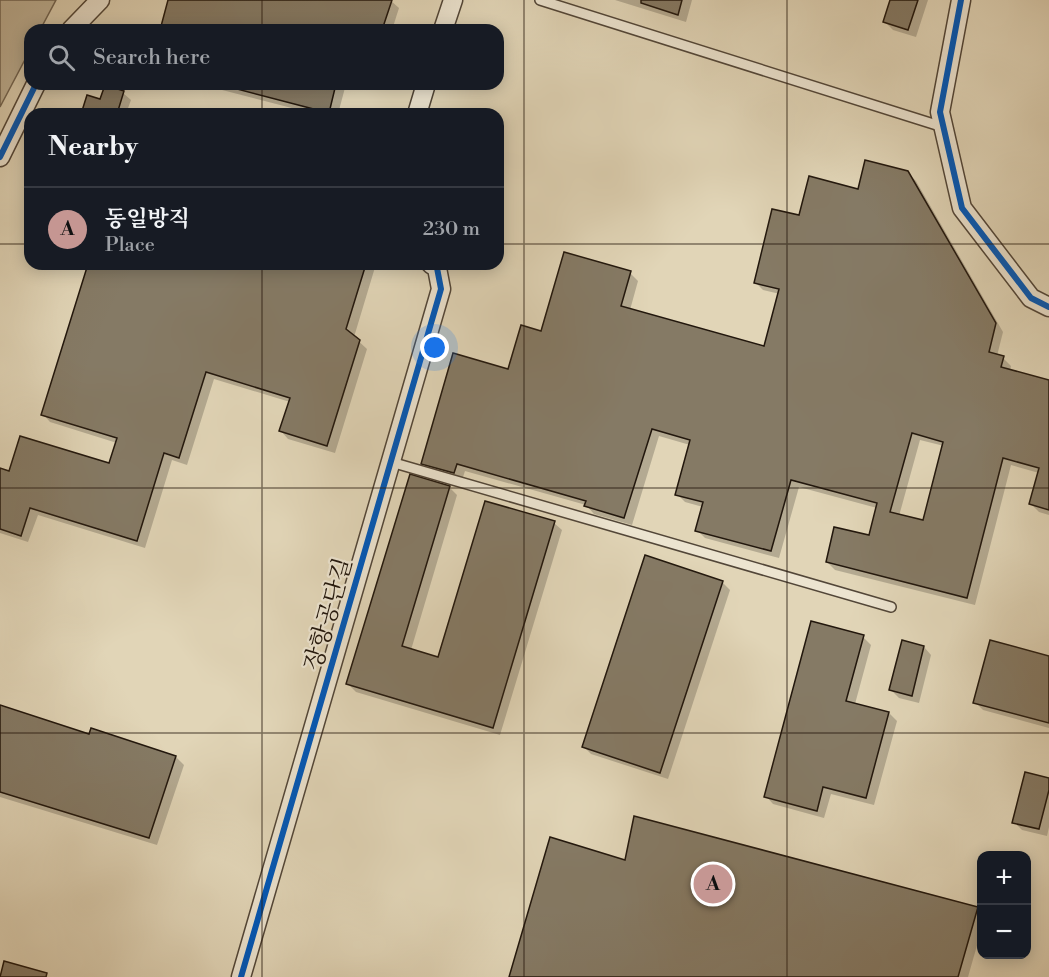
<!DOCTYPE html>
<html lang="en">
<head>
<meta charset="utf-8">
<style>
	body { margin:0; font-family:"Libre Bodoni","Noto Serif KR",serif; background:#242831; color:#f1f3f6 }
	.controls { position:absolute; right:18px; bottom:18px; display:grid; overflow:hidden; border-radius:12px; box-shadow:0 3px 15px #0003 }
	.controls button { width:54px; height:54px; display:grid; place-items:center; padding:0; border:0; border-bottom:2px solid #363941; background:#171b24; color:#f1f3f6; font:30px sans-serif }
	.you { position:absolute; left:435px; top:348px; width:21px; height:21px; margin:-15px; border:4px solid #fff; border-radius:50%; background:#1a73e8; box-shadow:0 0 0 9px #1a73e833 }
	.badge { display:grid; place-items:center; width:39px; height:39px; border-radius:50%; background:#c59692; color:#111; font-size:20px; font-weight:700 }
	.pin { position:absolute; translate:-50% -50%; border:3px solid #fff; box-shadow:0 2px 6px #0006 }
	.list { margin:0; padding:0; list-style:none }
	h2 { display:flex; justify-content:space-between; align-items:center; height:78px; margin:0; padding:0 24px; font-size:26px }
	h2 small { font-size:20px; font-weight:400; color:#9ea1a6 }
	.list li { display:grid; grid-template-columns:39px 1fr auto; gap:18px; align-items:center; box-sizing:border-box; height:84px; padding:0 24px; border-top:2px solid #363941 }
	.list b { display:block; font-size:22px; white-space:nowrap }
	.list p { margin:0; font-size:20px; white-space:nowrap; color:#9ea1a6 }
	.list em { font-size:20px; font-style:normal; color:#9ea1a6 }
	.icon { flex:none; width:33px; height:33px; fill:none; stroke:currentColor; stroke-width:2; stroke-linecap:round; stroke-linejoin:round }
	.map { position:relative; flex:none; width:1049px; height:977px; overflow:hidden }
	.search { position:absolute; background:#171b24; box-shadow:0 3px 15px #0003; left:24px; top:24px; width:480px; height:66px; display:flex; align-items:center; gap:15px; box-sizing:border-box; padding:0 21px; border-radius:18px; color:#9ea1a6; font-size:22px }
	.panel { position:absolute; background:#171b24; box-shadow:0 3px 15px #0003; left:24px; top:108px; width:480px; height:162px; border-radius:18px }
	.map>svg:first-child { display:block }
	.green { fill:#c1b59a; stroke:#726654; stroke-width:1.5 }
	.shadow { fill:#0003; fill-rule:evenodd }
	.building { fill:#857a65; stroke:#22170d; stroke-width:1.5; fill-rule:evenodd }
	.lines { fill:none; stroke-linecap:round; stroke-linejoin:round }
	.service-casing { stroke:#524638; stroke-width:12 }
	.minor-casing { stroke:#524638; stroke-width:21 }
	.service { stroke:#ece4d0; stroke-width:9 }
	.minor { stroke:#ece4d0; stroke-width:18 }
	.cycleway-casing { stroke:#ece4d0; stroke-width:10 }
	.cycleway { stroke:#0057b8; stroke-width:6 }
	.grid { fill:none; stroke:#22170d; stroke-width:1.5; stroke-opacity:0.55 }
	.labels { text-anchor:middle; stroke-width:4.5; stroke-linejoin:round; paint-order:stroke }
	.street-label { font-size:24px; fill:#22170d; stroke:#ece4d0 }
</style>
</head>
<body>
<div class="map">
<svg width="1049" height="977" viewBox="0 0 1049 977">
	<rect width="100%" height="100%" fill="#e1d5b7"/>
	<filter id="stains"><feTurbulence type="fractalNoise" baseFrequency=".00333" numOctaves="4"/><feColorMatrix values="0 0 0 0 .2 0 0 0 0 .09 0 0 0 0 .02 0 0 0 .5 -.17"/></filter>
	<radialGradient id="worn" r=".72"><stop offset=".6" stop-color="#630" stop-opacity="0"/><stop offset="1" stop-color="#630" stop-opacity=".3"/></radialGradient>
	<polygon class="green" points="0,0 56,0 40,30 30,30 30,50 0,107"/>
	<g class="shadow">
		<polygon points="170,0 390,0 399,8 392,30 162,30"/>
		<polygon points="615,0 692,0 686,22"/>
		<polygon points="892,0 928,0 916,37 893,30 885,22"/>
		<polygon points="199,84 346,84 338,114 315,114"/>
		<polygon points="123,93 131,100 127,111 133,114 83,114 101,101"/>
		<path d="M 908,173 L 916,181 L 1003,332 L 997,356 L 1003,358 L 1011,366 L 1010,371 L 1049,382 L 1049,515 L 1039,512 L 1031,504 L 1039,473 L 1011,465 L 975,605 L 835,570 L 827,562 L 871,537 L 877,508 L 799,487 L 779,558 L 705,538 L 697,530 L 703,507 L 685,502 L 677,494 L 690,445 L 659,436 L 632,525 L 594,514 L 586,505 L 465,471 L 462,480 L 430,471 L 423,463 L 542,333 L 630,273 L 638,281 L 630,310 L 765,348 L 780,294 L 763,290 L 755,282 L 800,217 L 859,191 ZM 920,440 L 944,446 L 924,522 L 899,516 Z"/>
		<polygon points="90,264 376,264 354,337 367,349 335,453 288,439 281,431 290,402 214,379 187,465 172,460 145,548 38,515 28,542 0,533 0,470 10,473 110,465 117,443 50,422 43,414"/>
		<polygon points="411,476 450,488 457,495 411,650 439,659 554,523 562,530 500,735 356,692 348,684"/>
		<polygon points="722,582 730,590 668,779 591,754 584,747"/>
		<polygon points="863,637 871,645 855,704 889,713 897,721 874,805 831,794 824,818 773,804 766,796"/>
		<polygon points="924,647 931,655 919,703 899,698 891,690"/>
		<polygon points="1049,658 1049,728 983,710 975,702"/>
		<polygon points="0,706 90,736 92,730 176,757 184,765 157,845 0,797"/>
		<polygon points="1049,780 1049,827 1047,836 1022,830 1014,822"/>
		<polygon points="626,862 977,909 982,913 982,928 968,977 511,977"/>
	</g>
	<g class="building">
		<polygon points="168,0 392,0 382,30 160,30"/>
		<polygon points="641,0 682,0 678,15 641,3"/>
		<polygon points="890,0 918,0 908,30 883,22"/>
		<polygon points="238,84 336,84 329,113 237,89"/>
		<polygon points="105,85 124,91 117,114 81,114 87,95 100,99"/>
		<path d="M 865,160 L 908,171 L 996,323 L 989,352 L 1004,356 L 1001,367 L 1049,380 L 1049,510 L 1029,504 L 1039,468 L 1003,458 L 967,598 L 826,562 L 834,527 L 869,535 L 877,503 L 791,480 L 771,551 L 695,531 L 703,502 L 675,495 L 690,440 L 652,429 L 624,518 L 584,506 L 586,501 L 457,464 L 454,473 L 421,464 L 453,353 L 508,369 L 521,325 L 541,331 L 564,252 L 631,271 L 621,306 L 764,346 L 779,289 L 754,283 L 772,209 L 799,215 L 809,176 L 858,189 ZM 912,433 L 943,442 L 923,520 L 890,512 Z"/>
		<polygon points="88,264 366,264 346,329 360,340 327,446 279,431 290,398 206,372 179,458 164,453 137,541 30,508 21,536 0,529 0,468 9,471 20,436 109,463 117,438 41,415"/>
		<polygon points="410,474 450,486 402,646 438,657 485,501 555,521 493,728 346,684"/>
		<polygon points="645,555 723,581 660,773 582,747"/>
		<polygon points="811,621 864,635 846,701 889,712 866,798 823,787 817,811 764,797"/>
		<polygon points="902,640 924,646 912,696 889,690"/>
		<polygon points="990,640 1049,656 1049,723 973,703"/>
		<polygon points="0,705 89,734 91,728 176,756 149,838 0,792"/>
		<polygon points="1025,772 1049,778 1049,790 1039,829 1012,823"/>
		<polygon points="634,816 978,907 958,977 509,977 550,837 625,860"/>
		<polygon points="4,961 47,973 46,977 0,977"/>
	</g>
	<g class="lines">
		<g class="service-casing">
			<g id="service">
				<polyline points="540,0 943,127"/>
				<polyline points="391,462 891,607"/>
			</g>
		</g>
		<g class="minor-casing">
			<g id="minor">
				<polyline points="961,0 940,112 962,208 1031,298 1049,307"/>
				<polyline points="71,30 100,0"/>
				<polyline points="443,30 453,0"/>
				<polyline points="417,114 426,84"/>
				<polyline points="0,157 36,84"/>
				<polyline points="241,977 441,289 437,268 431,264"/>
			</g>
		</g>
		<use href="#service" class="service"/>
		<use href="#minor" class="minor"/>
		<g class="cycleway-casing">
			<g id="cycleway">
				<polyline points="961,0 940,112 962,208 1031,298 1049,307"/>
				<polyline points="0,157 36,84"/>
				<polyline points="241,977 441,289 437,268 431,264"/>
			</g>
		</g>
		<use href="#cycleway" class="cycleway"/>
	</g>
	<path class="grid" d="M 262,0 L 262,30M 524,0 L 524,977M 787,0 L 787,977M 262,84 L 262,114M 0,244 L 30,244M 498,244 L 1049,244M 262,264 L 262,977M 0,488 L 1049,488M 0,733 L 1049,733"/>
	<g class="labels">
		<g class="street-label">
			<text transform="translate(328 614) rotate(-74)" y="8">장항공단길</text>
		</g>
	</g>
	<rect width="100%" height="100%" filter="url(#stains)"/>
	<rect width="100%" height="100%" fill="url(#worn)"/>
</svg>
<div class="controls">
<button>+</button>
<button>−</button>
</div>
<div class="you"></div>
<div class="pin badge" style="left:713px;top:884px">A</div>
<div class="search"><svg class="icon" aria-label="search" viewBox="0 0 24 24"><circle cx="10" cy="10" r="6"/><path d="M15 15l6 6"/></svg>Search here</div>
<section class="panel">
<h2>Nearby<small></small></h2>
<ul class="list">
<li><span class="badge">A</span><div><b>동일방직</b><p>Place</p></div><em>230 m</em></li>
</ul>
</section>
</div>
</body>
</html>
